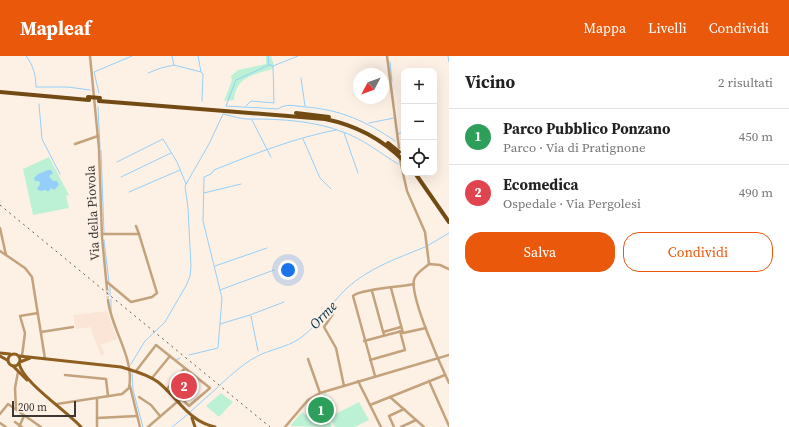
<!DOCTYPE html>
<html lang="it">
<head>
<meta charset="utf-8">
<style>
	body { margin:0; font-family:"Source Serif 4",serif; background:#f2f2f2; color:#222 }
	.controls { position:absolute; right:12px; top:12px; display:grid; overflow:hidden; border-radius:8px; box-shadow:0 4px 16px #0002 }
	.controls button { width:36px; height:36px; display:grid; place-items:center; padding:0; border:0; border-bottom:1px solid #e0e0e0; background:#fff; color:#222; font:20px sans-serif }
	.compass { position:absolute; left:353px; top:12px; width:36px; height:36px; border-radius:50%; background:#fff; box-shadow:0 4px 16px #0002; rotate:229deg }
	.scale { position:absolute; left:12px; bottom:10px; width:64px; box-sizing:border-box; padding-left:4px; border:2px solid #3d3834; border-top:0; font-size:11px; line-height:14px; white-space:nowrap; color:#3d3834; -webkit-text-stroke:3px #fdf1e6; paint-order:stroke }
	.you { position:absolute; left:288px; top:214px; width:14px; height:14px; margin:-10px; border:3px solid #fff; border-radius:50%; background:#1a73e8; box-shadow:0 0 0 6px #1a73e833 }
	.badge { display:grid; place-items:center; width:26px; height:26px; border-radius:50%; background:#ea580c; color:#fff; font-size:13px; font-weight:700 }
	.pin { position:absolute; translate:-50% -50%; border:2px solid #fff; box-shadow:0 1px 4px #0006 }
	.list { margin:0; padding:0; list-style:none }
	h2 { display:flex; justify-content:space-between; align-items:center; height:52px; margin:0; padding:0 16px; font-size:17px }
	h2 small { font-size:13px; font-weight:400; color:#767676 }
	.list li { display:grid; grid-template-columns:26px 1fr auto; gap:12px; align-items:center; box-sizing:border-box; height:56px; padding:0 16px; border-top:1px solid #e0e0e0 }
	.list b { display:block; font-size:15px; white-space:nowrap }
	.list p { margin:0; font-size:13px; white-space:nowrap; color:#767676 }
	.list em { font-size:13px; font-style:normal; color:#767676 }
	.actions { display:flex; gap:8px; padding:12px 16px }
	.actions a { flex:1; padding:9px 0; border:1px solid #ea580c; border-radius:16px; text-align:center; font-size:14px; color:#ea580c }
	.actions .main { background:#ea580c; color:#fff }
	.icon { flex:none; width:22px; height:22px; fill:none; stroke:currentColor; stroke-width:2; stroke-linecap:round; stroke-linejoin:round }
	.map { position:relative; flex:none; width:449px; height:371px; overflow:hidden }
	header { display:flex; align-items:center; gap:24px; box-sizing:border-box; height:56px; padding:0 20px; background:#ea580c; color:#fff }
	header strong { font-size:19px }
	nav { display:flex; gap:22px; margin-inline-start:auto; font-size:14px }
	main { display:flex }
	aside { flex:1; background:#fff }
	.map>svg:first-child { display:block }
	.commercial { fill:#fae5d7 }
	.medical { fill:#fde3de }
	.green { fill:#bdf1d6 }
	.water { fill:#95cff9 }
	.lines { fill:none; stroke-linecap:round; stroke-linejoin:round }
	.stream { stroke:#95cff9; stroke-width:1 }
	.minor-tunnel { stroke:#d7ccc2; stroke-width:2.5; stroke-dasharray:2.5 1; stroke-linecap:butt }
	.minor { stroke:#c3a27c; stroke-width:2.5 }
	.major { stroke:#8e5f20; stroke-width:3 }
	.highway { stroke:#724b14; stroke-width:4 }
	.rail { stroke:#625b56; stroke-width:1; stroke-dasharray:2 4; stroke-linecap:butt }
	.highway-bridge { stroke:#724b14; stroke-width:4 }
	.labels { text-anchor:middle; stroke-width:4; stroke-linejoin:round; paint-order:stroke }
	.street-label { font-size:13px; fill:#3d3834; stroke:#fdf1e6 }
	.water-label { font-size:14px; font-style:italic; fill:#01324d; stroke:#fdf1e6 }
</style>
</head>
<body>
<header>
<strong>Mapleaf</strong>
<nav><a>Mappa</a><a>Livelli</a><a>Condividi</a></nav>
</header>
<main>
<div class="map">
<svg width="449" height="371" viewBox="0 0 449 371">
	<rect width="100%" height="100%" fill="#fdf1e6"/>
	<polygon class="commercial" points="107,255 117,283 101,289 105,298 101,300 90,271 76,273 73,259"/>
	<polygon class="medical" points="185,312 202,326 178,346 166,334"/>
	<g class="green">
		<path d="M 266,0 L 271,0 L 274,9 L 272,13 C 253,19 236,21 234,44 L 224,45 L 232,24 L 231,20 L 238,14 L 266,8 Z"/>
		<polygon points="49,101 69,139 66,140 69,152 33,159 23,113"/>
		<polygon points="221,337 233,346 219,361 206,350"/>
		<polygon points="326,337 332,358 327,360 332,371 290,370 302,356 306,359 313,351 309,347 316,341"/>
		<polygon points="359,346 369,364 355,371 335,371 329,361"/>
	</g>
	<polygon class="water" points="48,114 51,114 53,117 49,120 53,125 57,125 59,129 54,134 51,132 48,136 46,134 40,135 37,133 40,128 39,125 35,125 34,122 38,118"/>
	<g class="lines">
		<g class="stream">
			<path d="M 26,0 C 33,8 36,20 36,31 L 68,31 L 90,34"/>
			<polyline points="172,0 174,9"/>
			<polyline points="198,0 201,16 203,18 202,45"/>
			<polyline points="268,0 269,9"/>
			<polyline points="448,0 449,6"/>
			<polyline points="390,6 392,25"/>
			<path d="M 269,9 L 236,24 L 226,50 L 278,53 C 286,47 295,50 305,51 C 339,53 368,66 395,85"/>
			<polyline points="270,9 273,10 298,0"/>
			<polyline points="148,17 161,12 174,9 201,16"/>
			<polyline points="301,22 305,50"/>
			<polyline points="99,37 94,16 132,0"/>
			<polyline points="39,48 42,83 60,118"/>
			<polyline points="246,50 251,45 274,47 273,10"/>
			<polyline points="98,51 100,91"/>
			<polyline points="252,64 271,101"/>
			<polyline points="369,67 394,62"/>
			<polyline points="344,77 358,117"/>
			<polyline points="398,78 404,75"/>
			<polyline points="303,83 320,122 331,133"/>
			<polyline points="101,94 104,177"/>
			<polyline points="117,106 163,83 177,106 186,128"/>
			<polyline points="121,121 171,97"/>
			<polyline points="129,136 180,114"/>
			<polyline points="204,137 241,128"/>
			<polyline points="104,184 109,226"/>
			<polyline points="427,190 449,177"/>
			<polyline points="215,210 267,192"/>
			<polyline points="110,230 110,240"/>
			<polyline points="220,234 274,214"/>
			<polyline points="111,243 111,255"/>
			<polyline points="251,260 258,295"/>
			<polyline points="220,268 250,259 284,246"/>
			<path d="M 189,299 L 218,292 L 222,242 L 203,165 L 204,121 L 211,118 L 214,114 C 254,98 294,82 336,74"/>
			<polyline points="176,304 180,302"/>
			<path d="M 131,308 L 145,285 L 165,266 L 187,228 L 190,220 L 191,210 L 188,152 L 185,130 L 209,88 L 223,58 C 232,60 244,64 252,63 C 282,63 315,65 343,76 C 363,83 380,97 398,108"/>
			<polyline points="132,316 133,334 143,371"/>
			<path d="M 220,329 C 232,318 246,305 262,298 C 276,292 291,290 303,280 C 321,266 331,247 347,232 C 369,212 398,202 425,191"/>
			<polyline points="190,356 218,331"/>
			<polyline points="172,371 187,359"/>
		</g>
		<polyline class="minor-tunnel" points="107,233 108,244"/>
		<g class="minor">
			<polyline points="90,0 99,93 102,181 107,233"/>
			<polyline points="387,0 399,92"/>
			<polyline points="75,88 98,80"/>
			<polyline points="400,104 407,135 425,176 429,208"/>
			<polyline points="136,170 139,178"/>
			<polyline points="0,172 6,199"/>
			<polyline points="102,178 139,178 157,237 152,241 131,246 107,226"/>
			<polyline points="0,195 25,212 32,221 45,303"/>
			<path d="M 449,213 L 440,209 L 429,208 C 425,212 415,217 414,224 C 410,241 440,308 449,327"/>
			<polyline points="391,232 403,277 426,272"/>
			<polyline points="372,235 384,279"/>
			<polyline points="333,258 324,271 336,292 344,330"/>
			<polyline points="41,276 73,271"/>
			<polyline points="383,276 401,271"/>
			<polyline points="364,285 402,275"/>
			<polyline points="22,300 25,277 20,260 38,257"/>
			<polyline points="308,303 320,337"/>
			<polyline points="370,304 405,294 400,275"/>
			<polyline points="136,315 156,289 210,332 189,350 182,343 178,346"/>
			<polyline points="65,319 106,323 108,340"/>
			<path d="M 375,320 L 353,240 C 360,233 401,231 414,228"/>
			<polyline points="152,322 170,300"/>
			<polyline points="358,325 381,371"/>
			<polyline points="429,325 449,370"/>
			<polyline points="130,330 140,371"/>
			<polyline points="166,334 185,312"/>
			<polyline points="139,341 151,349 160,360"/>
			<polyline points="390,341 424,371"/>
			<polyline points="97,343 97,371"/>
			<path d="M 57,348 L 122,338 L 129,332 C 135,302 111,273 108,244"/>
			<polyline points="370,349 445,319"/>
			<polyline points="16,353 15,332 18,316"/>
			<polyline points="0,358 8,348 41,371"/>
			<polyline points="97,362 137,360"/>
			<polyline points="15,366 22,371"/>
			<polyline points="0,367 6,371"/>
			<polyline points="19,371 24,360"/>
			<polyline points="148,371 177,346"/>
			<polyline points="285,371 308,344 320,337 449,299"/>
			<polyline points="394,371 389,360 404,353"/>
			<polyline points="401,371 416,364"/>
		</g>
		<g class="major">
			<polyline points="0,297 10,298"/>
			<circle cx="14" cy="304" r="6"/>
			<polyline points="0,300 7,304"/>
			<path d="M 19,300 L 121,311 C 134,315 147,318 158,326 C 178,342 188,365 215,371"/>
			<polyline points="20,306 30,302"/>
			<path d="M 19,307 C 22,326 67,355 81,371"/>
			<polyline points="13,310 27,324"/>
			<polyline points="192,362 195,371"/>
		</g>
		<g class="highway">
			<polyline points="0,36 89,44"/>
			<path d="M 99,45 L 325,63 C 355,69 382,83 404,105"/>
			<polyline points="296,57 329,61"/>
			<polyline points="388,87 399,96"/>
			<polyline points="415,117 449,166"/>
		</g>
		<polyline class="rail" points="0,149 270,371"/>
		<polyline class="highway-bridge" points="88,41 100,42"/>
	</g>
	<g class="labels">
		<g class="street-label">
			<text transform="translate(92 157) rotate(-93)" y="5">Via della Piovola</text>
		</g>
		<g class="water-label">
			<text transform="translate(323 259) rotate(-46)" y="5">Orme</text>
		</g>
	</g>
</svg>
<div class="controls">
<button>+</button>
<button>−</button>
<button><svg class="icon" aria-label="locate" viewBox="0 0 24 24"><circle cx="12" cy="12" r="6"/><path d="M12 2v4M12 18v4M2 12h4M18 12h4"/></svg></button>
</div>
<svg class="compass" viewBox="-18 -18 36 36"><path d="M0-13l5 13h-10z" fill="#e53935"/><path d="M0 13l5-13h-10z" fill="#767676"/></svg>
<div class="scale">200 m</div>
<div class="you"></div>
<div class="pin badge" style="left:321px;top:354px;background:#2e9e5b">1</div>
<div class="pin badge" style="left:184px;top:330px;background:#e0444e">2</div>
</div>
<aside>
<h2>Vicino<small>2 risultati</small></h2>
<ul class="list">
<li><span class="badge" style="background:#2e9e5b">1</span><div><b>Parco Pubblico Ponzano</b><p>Parco · Via di Pratignone</p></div><em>450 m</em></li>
<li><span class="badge" style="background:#e0444e">2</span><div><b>Ecomedica</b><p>Ospedale · Via Pergolesi</p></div><em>490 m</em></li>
</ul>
<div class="actions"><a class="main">Salva</a><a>Condividi</a></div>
</aside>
</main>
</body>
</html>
